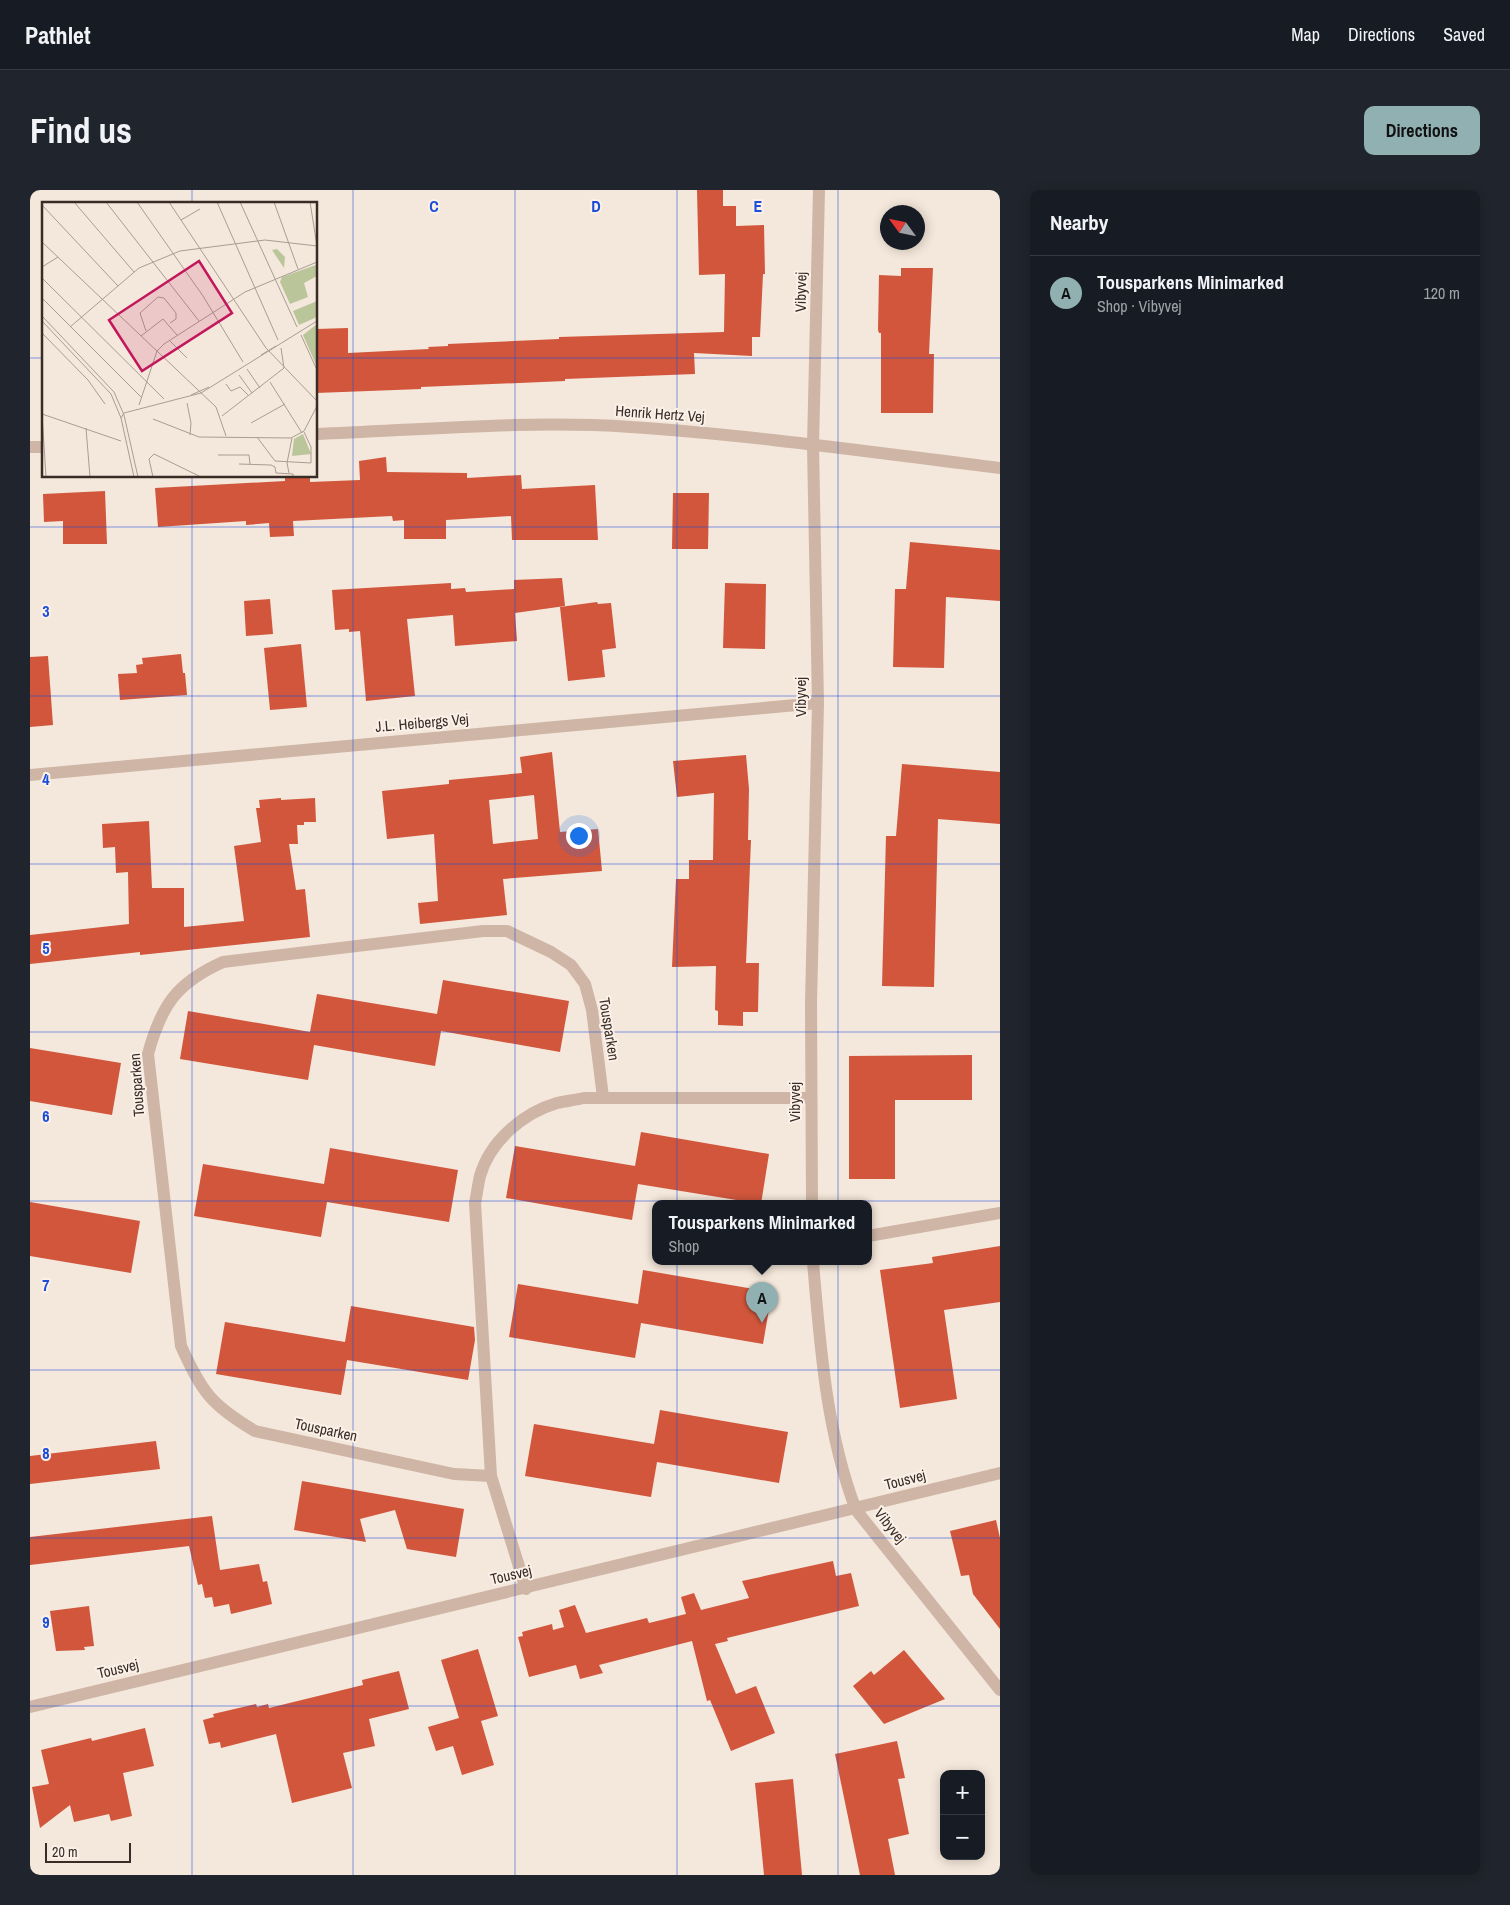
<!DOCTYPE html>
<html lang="en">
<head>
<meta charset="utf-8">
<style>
	body { margin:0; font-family:"Archivo Narrow",sans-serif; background:#20242c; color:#f1f3f6 }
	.controls { position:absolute; right:15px; bottom:15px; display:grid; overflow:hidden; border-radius:10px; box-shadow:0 2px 12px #0003 }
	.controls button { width:45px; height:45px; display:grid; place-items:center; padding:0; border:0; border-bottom:1px solid #363941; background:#171b24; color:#f1f3f6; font:25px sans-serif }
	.compass { position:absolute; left:850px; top:15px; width:45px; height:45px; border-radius:50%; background:#171b24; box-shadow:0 2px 12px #0003; rotate:303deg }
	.scale { position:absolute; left:15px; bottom:12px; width:86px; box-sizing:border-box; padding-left:5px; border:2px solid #392c27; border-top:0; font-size:14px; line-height:18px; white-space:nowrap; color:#392c27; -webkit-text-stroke:4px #fbf1e8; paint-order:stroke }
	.you { position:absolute; left:548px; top:645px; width:18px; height:18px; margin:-12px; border:4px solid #fff; border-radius:50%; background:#1a73e8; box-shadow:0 0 0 8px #1a73e833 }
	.badge { display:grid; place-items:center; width:32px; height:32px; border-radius:50%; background:#90b0b2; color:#111; font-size:16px; font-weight:700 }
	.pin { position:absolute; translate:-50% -41px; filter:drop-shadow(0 1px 2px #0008) }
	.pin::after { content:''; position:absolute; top:26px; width:18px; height:15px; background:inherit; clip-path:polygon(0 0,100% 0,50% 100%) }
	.popup { position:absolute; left:622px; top:1010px; width:220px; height:65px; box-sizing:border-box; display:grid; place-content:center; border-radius:10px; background:#171b24; filter:drop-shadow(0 1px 4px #0005); font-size:16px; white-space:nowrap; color:#9ea1a6 }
	.popup b { font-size:19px; color:#f1f3f6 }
	.popup::after { content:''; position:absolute; left:50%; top:100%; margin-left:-10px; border:10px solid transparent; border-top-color:#171b24 }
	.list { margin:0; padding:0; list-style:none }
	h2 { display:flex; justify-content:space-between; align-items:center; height:65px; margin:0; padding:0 20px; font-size:21px }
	h2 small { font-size:16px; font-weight:400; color:#9ea1a6 }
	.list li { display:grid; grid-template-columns:32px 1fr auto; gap:15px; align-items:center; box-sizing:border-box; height:75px; padding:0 20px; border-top:1px solid #363941 }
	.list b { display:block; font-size:19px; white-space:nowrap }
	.list p { margin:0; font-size:16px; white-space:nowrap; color:#9ea1a6 }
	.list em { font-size:16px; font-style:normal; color:#9ea1a6 }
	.map { position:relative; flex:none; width:970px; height:1685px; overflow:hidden; border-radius:10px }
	header { display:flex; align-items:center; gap:30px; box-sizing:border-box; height:70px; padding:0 25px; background:#171b24; border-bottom:1px solid #363941 }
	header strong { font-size:24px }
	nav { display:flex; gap:28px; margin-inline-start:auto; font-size:18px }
	.intro { display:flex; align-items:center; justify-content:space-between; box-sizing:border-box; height:120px; padding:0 30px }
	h1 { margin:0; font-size:35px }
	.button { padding:12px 22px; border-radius:10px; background:#90b0b2; color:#111; font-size:18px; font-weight:700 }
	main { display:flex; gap:30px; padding:0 30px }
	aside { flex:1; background:#171b24; border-radius:10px; box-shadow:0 2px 12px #0003 }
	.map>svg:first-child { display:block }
	.building { fill:#d1563c; fill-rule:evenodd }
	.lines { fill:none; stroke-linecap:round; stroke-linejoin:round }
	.street { stroke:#ceb5a6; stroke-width:12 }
	.grid { fill:none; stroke:#1d4ed8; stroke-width:1; stroke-opacity:0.55 }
	.labels { text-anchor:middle; stroke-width:4; stroke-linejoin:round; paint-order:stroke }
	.street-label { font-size:15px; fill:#392c27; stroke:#fbf1e8 }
	.inset-road { fill:none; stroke:#a99c93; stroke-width:1 }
	.view { fill:#c2185b; fill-opacity:0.15; stroke:#c2185b; stroke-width:2.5 }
	.inset-edge { fill:none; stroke:#392c27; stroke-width:2.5 }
	.grid-label { font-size:16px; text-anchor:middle; font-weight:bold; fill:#1d4ed8; stroke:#fbf1e8; stroke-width:4; stroke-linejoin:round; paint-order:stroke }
</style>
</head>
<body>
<header>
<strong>Pathlet</strong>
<nav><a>Map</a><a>Directions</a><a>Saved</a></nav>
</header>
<div class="intro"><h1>Find us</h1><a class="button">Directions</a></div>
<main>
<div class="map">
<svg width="970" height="1685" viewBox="0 0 970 1685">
	<rect width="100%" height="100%" fill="#f4e7db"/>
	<g class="building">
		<polygon points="667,0 693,0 693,16 706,16 706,36 734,35 735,84 733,84 730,147 722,147 722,166 664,163 665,184 535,189 535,191 391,197 391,199 286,203 286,139 318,138 318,163 399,159 398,157 418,156 418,154 529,149 529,147 694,142 695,84 669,85"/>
		<polygon points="871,78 903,78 899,164 904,164 903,223 851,223 851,143 849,143 848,140 849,85 871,86"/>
		<polygon points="356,267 357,282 437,283 437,288 491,285 492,299 565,295 568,350 482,350 481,326 416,330 416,349 374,349 374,330 363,331 362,326 263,331 264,346 240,347 239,333 216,335 216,331 128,337 125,298 255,291 255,286 280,286 280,292 330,290 329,271"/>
		<polygon points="75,301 77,354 33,354 33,331 14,332 13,304"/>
		<polygon points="643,303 679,303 678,359 642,359"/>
		<polygon points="880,352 970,360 970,411 916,407 914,478 863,477 865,399 876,399"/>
		<polygon points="532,388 535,416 485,423 487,451 425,456 423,425 377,429 385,506 336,511 330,441 319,442 319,439 305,440 302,400 421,393 421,399 435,398 436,402 484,399 484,390"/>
		<polygon points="695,393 736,394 735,459 693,458"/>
		<polygon points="240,409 243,444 216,446 214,411"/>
		<polygon points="567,412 568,414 581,413 586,458 572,460 575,487 538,491 530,417"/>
		<polygon points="271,454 277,517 240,520 234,458"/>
		<polygon points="151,464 153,483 155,483 157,505 90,510 88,484 107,483 106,475 113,474 112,468"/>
		<polygon points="18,466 23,535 0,537 0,467"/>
		<path d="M 522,562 L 530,642 L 568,639 L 572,681 L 473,689 L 477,725 L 390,734 L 388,713 L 408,711 L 404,644 L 357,649 L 352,601 L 419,594 L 419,590 L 492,583 L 490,567 ZM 504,605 L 508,649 L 463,654 L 459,610 Z"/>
		<polygon points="716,565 719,599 718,650 721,650 716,773 729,773 728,822 713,822 713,836 688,835 688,821 685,820 686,776 642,777 646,689 659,689 659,670 683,670 684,603 647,607 643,571"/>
		<polygon points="872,574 970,582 970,634 908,629 904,797 852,796 856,646 866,646"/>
		<polygon points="251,608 251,610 285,608 286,632 274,632 274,635 267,635 268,654 259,654 266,700 275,699 280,747 110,765 110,762 0,774 0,745 99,734 98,682 86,683 85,657 73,658 72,634 119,631 122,698 154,698 154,737 214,731 204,656 231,652 226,618 230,618 229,610"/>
		<polygon points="413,790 539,811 530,862 411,841 405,876 284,855 278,890 150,869 158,821 280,842 287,804 407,824"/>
		<polygon points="0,858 91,873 82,925 0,911"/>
		<polygon points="942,865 942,910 865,910 865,989 819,989 819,866"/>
		<polygon points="611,942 739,964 731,1014 608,994 602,1030 476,1008 485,956 605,976"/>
		<polygon points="300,958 428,980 419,1032 297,1012 291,1047 164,1026 173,974 294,994"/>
		<polygon points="0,1012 110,1031 101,1083 0,1066"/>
		<polygon points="970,1056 970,1112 914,1120 927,1209 870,1218 850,1080 903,1073 902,1067"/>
		<polygon points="613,1080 742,1102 733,1154 611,1133 605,1168 479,1147 488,1094 608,1114"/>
		<polygon points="321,1116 444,1137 445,1150 438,1190 317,1170 311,1205 186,1184 195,1132 315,1152"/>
		<polygon points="630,1220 758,1242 749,1293 627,1272 621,1307 495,1286 504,1234 624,1254"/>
		<polygon points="126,1251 130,1279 0,1294 0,1266"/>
		<polygon points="272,1291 434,1319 426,1367 377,1359 365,1320 330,1329 336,1352 264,1340"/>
		<polygon points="182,1326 190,1380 229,1374 233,1392 237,1391 242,1414 201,1424 199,1414 184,1417 182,1407 175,1408 172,1394 168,1395 159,1356 0,1375 0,1347"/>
		<polygon points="966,1330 970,1348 970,1439 943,1404 939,1385 931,1386 920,1341"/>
		<polygon points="803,1371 806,1386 821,1383 829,1416 697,1448 698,1451 685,1454 706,1504 726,1496 745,1543 701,1561 680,1510 677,1511 662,1451 569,1475 573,1483 550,1489 546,1475 499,1487 488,1447 493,1446 492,1442 522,1434 523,1440 534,1437 529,1420 545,1415 556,1443 617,1428 619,1433 656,1424 651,1407 664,1403 671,1420 719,1408 712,1391"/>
		<polygon points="59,1416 64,1456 54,1457 55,1460 26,1461 20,1421"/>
		<polygon points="448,1459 468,1526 451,1531 464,1575 432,1585 423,1556 406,1561 398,1537 429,1528 411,1470"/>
		<polygon points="874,1460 915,1509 854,1534 823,1496 841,1481 844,1485"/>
		<polygon points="369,1481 379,1519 339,1529 345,1556 313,1563 322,1598 262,1613 246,1544 191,1558 190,1552 179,1554 173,1530 184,1527 183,1524 226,1514 227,1517 238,1514 239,1518 333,1495 332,1490"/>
		<polygon points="115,1538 124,1576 93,1583 102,1626 81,1631 79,1624 44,1632 40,1615 10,1638 2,1597 19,1594 11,1560 61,1548 62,1551"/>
		<polygon points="867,1551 875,1588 868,1589 879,1644 858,1649 865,1685 830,1685 805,1564"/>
		<polygon points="763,1589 772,1685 734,1685 725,1593"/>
	</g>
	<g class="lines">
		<g class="street">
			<path d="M 286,244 C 391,240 496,230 601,237 C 724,245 847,263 970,278"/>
			<polyline points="0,257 14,257"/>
			<polyline points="0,585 788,513"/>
			<polyline points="782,1014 781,813 788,513 783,256 789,0"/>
			<polyline points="838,1046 970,1023"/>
			<path d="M 783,1072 C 790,1155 796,1241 826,1320 L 970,1500"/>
			<path d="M 461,1286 L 424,1284 L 225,1241 C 181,1215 172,1202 151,1156 L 118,864 C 131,816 146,793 193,772 L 453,741 L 477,741 L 521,762 L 541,775 L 555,794 L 562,820 L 573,907"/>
			<path d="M 496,1399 L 461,1286 L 445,1013 C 447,1004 448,994 450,986 C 460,951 493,923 527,913 C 536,911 545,910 554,908 L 781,908"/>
			<polyline points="0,1517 970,1283"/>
		</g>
	</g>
	<path class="grid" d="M 162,0 L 162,14M 323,0 L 323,1685M 485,0 L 485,1685M 647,0 L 647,1685M 808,0 L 808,1685M 0,168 L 14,168M 286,168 L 970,168M 162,286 L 162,1685M 0,337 L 970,337M 0,506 L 970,506M 0,674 L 970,674M 0,842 L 970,842M 0,1011 L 970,1011M 0,1180 L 970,1180M 0,1348 L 970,1348M 0,1516 L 970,1516"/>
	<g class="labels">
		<g class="street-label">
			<text transform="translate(771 102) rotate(-89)" y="5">Vibyvej</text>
			<text transform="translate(630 224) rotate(4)" y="5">Henrik Hertz Vej</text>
			<text transform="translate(771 507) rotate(-90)" y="5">Vibyvej</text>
			<text transform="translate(392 533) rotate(-5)" y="5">J.L. Heibergs Vej</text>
			<text transform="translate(579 839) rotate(81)" y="5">Tousparken</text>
			<text transform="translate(107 895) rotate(-94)" y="5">Tousparken</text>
			<text transform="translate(765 912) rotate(-90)" y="5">Vibyvej</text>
			<text transform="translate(296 1240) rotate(12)" y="5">Tousparken</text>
			<text transform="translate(875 1290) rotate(-14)" y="5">Tousvej</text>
			<text transform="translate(860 1336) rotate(51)" y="5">Vibyvej</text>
			<text transform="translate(481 1385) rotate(-13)" y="5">Tousvej</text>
			<text transform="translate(88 1479) rotate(-13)" y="5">Tousvej</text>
		</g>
	</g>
	<g transform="translate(12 12)">
		<rect width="275" height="275" fill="#f4e7db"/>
		<path d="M 235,47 L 243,55 L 242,66 L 230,48 ZM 274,63 L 275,74 L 262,81 L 266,95 L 248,102 L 238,80 L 240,75 ZM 275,99 L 275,115 L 257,123 L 251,109 ZM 275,122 L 275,165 L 261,133 ZM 261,232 L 269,252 L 250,254 L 252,237 Z" fill="#bac59a"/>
		<path class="inset-road" d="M 32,0 L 92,70M 64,0 L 157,119M 95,0 L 161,94 L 201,160M 127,0 L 224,146 L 275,199M 175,0 L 236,138M 198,0 L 255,125M 232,0 L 256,67M 268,0 L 275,44M 0,3 L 76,84M 139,18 L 158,7M 0,40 L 174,205 L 184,234M 0,65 L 16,55M 0,76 L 122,197M 0,96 L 99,195M 0,114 L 72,190 L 82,213 L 96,275M 0,119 L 69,192 L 79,216 L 92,275M 28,125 L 97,66 L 138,49 L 223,38 L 275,44M 104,129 L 98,111 L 116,95 L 122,96 L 134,111 L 134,117 L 128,121M 0,131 L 46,178 L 63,202M 259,133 L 275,168M 99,134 L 121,117 L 135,133M 127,138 L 145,156M 219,153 L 234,144M 205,167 L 218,186M 197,173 L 210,191M 228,180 L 260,231M 184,182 L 189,189 L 198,185 L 207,194M 149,193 L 167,185M 145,201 L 149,221 L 148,233M 97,203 L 115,149 L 122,142 L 203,90 L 275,60M 0,212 L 79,239M 0,212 L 4,275M 180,214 L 242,166 L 239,146M 79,216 L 82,211 L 159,191 L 275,119M 111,217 L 157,235 L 249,236 L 262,229 L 275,204M 209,221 L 243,202M 44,226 L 48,275M 215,235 L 233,259 L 269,261 L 269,245 L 262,230M 176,253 L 207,253 L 208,262M 197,262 L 229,263 L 233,265 L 234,271 L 251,272 L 251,275M 247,271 L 245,261 L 250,236M 111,275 L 107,257 L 112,252 L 159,275"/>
		<path class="view" d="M 157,59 L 190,111 L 100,169 L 67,118 Z"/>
		<rect width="275" height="275" class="inset-edge"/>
	</g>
	<g class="grid-label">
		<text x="404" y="22">C</text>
		<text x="566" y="22">D</text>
		<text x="728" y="22">E</text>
		<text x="16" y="427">3</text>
		<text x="16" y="595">4</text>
		<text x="16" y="764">5</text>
		<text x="16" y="932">6</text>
		<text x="16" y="1101">7</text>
		<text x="16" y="1269">8</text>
		<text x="16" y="1438">9</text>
	</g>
</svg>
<div class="controls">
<button>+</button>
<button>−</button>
</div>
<svg class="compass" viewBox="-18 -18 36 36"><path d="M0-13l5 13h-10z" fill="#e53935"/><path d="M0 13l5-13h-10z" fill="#9ea1a6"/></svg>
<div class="scale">20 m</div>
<div class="you"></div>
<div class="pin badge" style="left:732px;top:1133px">A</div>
<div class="popup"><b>Tousparkens Minimarked</b>Shop</div>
</div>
<aside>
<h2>Nearby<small></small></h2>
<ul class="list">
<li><span class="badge">A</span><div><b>Tousparkens Minimarked</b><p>Shop · Vibyvej</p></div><em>120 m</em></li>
</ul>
</aside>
</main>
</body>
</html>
